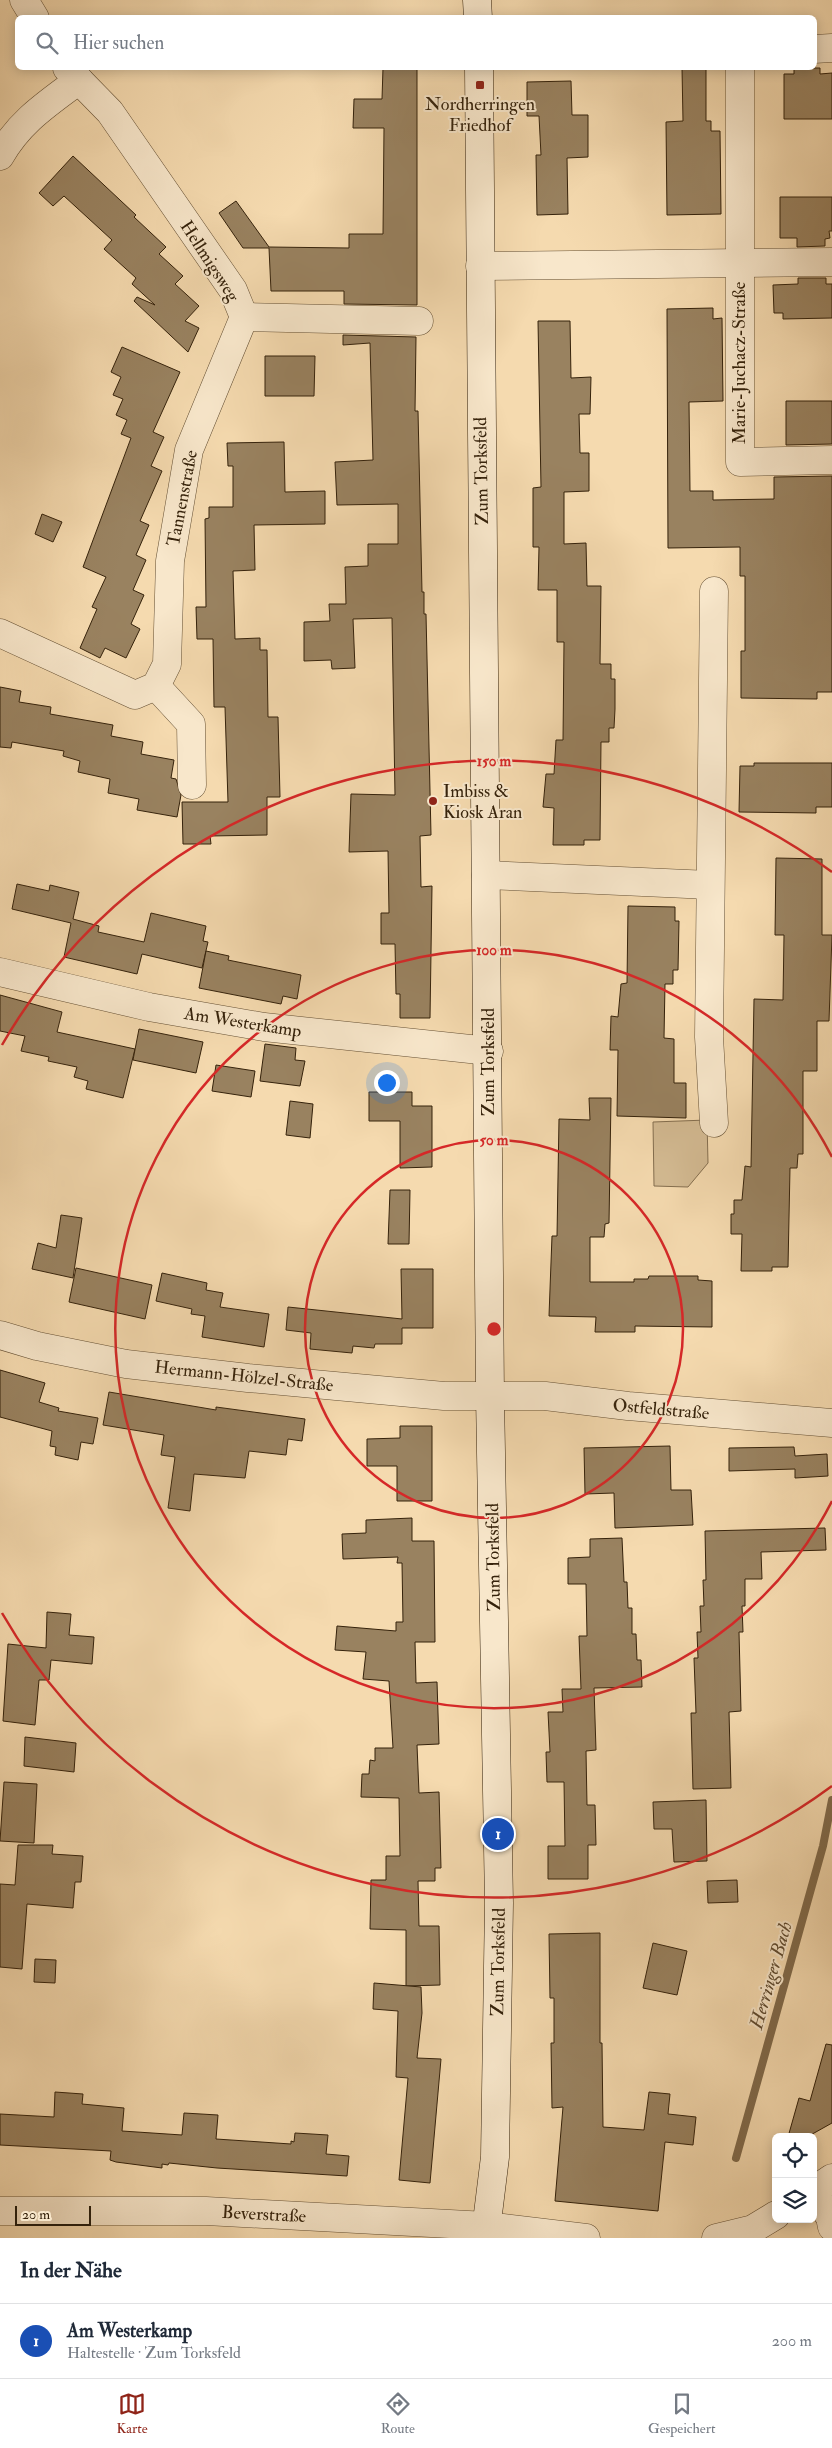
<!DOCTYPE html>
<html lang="de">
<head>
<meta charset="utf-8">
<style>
	body { margin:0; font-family:"IM FELL Double Pica",serif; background:#f6f6f7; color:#1f2937 }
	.controls { position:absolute; right:15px; bottom:15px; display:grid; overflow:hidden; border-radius:8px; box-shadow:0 2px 12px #0003 }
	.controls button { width:45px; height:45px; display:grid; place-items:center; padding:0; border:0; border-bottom:1px solid #e0e1e3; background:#fff; color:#1f2937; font:25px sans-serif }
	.scale { position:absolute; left:15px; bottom:12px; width:76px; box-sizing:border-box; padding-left:5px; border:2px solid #35220b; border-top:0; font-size:14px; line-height:18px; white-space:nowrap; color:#35220b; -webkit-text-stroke:4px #f8e7cb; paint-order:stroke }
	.you { position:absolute; left:386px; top:1082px; width:18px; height:18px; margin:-12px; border:4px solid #fff; border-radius:50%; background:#1a73e8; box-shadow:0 0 0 8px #1a73e833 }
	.badge { display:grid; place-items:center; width:32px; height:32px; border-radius:50%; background:#8f2418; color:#fff; font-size:16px; font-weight:700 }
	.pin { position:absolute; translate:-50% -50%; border:2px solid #fff; box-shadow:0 1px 5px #0006 }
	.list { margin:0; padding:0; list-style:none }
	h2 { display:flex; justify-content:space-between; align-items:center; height:65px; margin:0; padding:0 20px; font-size:21px }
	h2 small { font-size:16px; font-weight:400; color:#747a83 }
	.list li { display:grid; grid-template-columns:32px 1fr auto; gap:15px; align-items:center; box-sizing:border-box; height:75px; padding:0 20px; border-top:1px solid #e0e1e3 }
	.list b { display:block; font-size:19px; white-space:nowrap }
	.list p { margin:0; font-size:16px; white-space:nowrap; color:#747a83 }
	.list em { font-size:16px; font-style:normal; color:#747a83 }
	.icon { flex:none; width:28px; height:28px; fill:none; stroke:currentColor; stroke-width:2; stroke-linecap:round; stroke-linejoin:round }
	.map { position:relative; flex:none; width:832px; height:2238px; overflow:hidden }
	.search { position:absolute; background:#fff; box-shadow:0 2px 12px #0003; left:15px; right:15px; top:15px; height:55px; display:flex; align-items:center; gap:12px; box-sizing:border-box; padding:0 18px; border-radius:8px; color:#747a83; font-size:19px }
	.sheet { height:140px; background:#fff }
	nav { display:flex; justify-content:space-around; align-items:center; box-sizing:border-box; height:70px; border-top:1px solid #e0e1e3; background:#fff; font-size:14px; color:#747a83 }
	nav a { display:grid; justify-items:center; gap:2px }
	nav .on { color:#8f2418 }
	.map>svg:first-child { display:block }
	.green { fill:#d4bb93; stroke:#846e4f }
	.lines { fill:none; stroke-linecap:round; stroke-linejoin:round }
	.stream { stroke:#816b4c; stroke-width:8 }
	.building { fill:#998260; stroke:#35220b }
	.street-casing { stroke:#655034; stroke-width:29 }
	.secondary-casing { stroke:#35220b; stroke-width:29 }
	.street { stroke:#f8e7cb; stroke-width:28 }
	.secondary { stroke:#f8e7cb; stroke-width:28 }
	.ring { fill:none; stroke:#d62828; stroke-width:2.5 }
	.poi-dot { fill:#8f2418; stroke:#f8e7cb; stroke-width:2 }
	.labels { text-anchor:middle; stroke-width:4; stroke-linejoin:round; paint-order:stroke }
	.poi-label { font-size:18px; fill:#35220b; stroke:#f8e7cb }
	.street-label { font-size:18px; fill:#35220b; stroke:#f8e7cb }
	.water-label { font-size:19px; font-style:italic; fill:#614c31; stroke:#f8e7cb }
	.centre { fill:#d62828; stroke:#f8e7cb; stroke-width:2.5 }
	.ring-label { font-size:15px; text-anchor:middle; font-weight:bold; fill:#d62828; stroke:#f8e7cb; stroke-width:4; stroke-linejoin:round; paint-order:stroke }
</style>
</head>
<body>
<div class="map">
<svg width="832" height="2238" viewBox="0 0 832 2238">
	<rect width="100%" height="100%" fill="#f5daaf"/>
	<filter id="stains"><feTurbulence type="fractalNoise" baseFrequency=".004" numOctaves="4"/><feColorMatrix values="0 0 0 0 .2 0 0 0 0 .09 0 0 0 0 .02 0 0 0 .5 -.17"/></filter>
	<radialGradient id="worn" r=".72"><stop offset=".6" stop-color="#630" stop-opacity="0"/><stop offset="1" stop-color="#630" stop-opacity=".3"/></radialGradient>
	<polygon class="green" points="707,1120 708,1163 688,1187 654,1186 653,1122"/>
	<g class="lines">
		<polyline class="stream" points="736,2158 823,1846 832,1800"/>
	</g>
	<g class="building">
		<polygon points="383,68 417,68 417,305 344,304 344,291 271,291 269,248 243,248 219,213 236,201 269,247 349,248 349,234 383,234 384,128 353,128 354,99 382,99"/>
		<polygon points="682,68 706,68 706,121 711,121 711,131 720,131 721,214 667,215 666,122 683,121"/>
		<polygon points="794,68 820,68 820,74 832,73 832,119 784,119 784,74 794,74"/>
		<polygon points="571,81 572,115 588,115 588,157 567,158 568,214 537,215 536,155 541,155 539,116 527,116 527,82"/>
		<polygon points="73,156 136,215 134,217 166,247 159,254 183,276 175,284 199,306 185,321 199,328 188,352 134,301 137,297 155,305 132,284 136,278 104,249 112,240 64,196 53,206 39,193"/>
		<polygon points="780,197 832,197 832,231 829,231 830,238 825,239 825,246 797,247 797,238 780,238"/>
		<polygon points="798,278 826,278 826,284 832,284 832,318 783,319 783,313 774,313 773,285 798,284"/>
		<polygon points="713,308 713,319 722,318 723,401 689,402 690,491 713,491 713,500 774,499 774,477 832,476 832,692 817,692 817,699 741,698 741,651 745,651 745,576 740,576 740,547 668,548 667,309"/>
		<polygon points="538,321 570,321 571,378 591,377 590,414 579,414 580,453 589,453 589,491 564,492 564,544 586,543 587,586 601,586 600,664 611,664 611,679 615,679 615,709 614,728 609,728 609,742 601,742 600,840 584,840 584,845 553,845 554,808 543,807 546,774 554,774 556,740 563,740 564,642 557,642 557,590 538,590 539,547 533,547 533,488 541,487"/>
		<polygon points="343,335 416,337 415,411 418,411 422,592 424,592 424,614 426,614 431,835 420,836 421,887 432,886 430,1018 400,1018 400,994 396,994 395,944 381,944 381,913 389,913 388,851 349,852 351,794 395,795 392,618 353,619 355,668 332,669 331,660 304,661 304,622 330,621 329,604 346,604 345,567 368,566 368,544 398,544 398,504 337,505 335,462 373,460 370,343 343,345"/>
		<polygon points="122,347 180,372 153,432 164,437 151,466 162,471 140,521 149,525 136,555 146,560 133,590 144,595 131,624 140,629 126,658 105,648 100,658 80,648 97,609 92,607 106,577 83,567 131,438 121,434 127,420 116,415 123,399 113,395 121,377 111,372"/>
		<polygon points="265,356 315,356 314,396 265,396"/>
		<polygon points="786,401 832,401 832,444 786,445"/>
		<polygon points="284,442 285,492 325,491 325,524 254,525 255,570 233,571 235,639 260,638 260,650 267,650 268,717 278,717 280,797 267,797 267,835 210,836 211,844 183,844 182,802 228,802 225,707 214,707 213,639 197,639 196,607 206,607 205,519 209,518 209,507 233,507 233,466 228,466 227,443"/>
		<polygon points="42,514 62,522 53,542 35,534"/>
		<polygon points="0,687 21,691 19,702 51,707 50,714 113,725 111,736 143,742 141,754 174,760 171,778 176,779 181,795 177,817 137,810 139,799 108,793 110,779 78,772 80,761 63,756 64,751 12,742 11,748 0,747"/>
		<polygon points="754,763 832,763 832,807 816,807 816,813 739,812 740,766 754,766"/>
		<polygon points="776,858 822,859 822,935 832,935 829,1021 817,1021 817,1071 803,1071 803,1154 798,1154 797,1168 790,1168 788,1267 772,1267 772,1271 741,1271 742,1234 731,1234 731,1214 734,1214 734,1200 742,1200 745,1166 751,1167 754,999 783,1000 784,935 775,935"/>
		<polygon points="17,884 49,891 50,885 79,892 73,919 99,926 98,932 144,942 151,913 206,926 203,941 208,942 202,968 142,954 137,974 64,957 71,923 12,909"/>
		<polygon points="628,906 675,907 675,921 679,921 678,970 673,970 673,984 665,984 664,1038 674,1039 674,1083 686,1083 686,1118 617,1116 618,1050 610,1050 611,1016 618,1017 621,984 627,983"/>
		<polygon points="206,951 229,956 228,960 301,975 297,999 283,996 281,1004 199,988"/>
		<polygon points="0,995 62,1012 57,1032 135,1049 123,1098 86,1089 88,1081 74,1077 77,1067 48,1061 49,1057 21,1051 25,1036 0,1031"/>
		<polygon points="139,1029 203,1042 196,1073 133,1060"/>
		<polygon points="265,1044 296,1048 295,1060 305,1061 300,1086 260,1081"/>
		<polygon points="216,1065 255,1071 251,1097 212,1091"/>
		<polygon points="369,1092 412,1092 412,1106 432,1106 432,1167 400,1168 400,1121 369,1121"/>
		<polygon points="589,1098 611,1098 609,1223 605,1224 604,1237 590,1237 590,1282 634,1282 634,1279 648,1279 649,1276 698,1276 698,1280 712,1281 712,1327 635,1326 635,1332 595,1332 596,1317 549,1316 552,1236 557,1236 559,1119 590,1120"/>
		<polygon points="290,1101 313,1104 310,1138 286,1135"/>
		<polygon points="390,1190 410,1190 409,1244 388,1244"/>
		<polygon points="61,1215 82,1218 73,1278 32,1269 38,1243 56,1248"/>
		<polygon points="76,1268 152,1285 145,1319 69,1302"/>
		<polygon points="401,1269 433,1269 433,1328 402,1328 402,1344 375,1344 374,1348 353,1346 352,1353 310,1349 311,1333 286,1330 288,1307 402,1319"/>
		<polygon points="162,1273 207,1283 206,1290 223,1293 220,1307 269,1314 264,1347 202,1337 205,1316 191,1314 192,1309 156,1301"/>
		<polygon points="0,1370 45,1383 39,1402 59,1408 58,1411 98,1418 93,1444 81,1442 78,1460 55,1455 56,1447 50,1446 52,1431 0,1417"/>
		<polygon points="109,1392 216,1410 216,1407 305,1419 302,1441 288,1439 286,1455 249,1451 245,1478 194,1474 190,1511 168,1508 175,1457 161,1455 164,1435 103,1425"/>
		<polygon points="400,1426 432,1426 432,1501 397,1501 397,1466 367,1466 367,1439 400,1438"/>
		<polygon points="670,1446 671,1490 691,1490 693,1525 615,1528 614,1493 585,1494 584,1448"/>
		<polygon points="794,1447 795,1456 827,1454 828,1476 795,1478 795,1469 729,1471 729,1448"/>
		<polygon points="412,1518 412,1541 434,1541 435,1642 415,1642 416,1683 437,1682 439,1744 417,1745 419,1793 439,1792 441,1868 435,1868 435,1881 418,1881 419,1926 439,1926 440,1985 406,1986 406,1930 370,1929 371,1880 386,1880 386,1856 400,1856 399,1798 361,1797 362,1774 369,1774 370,1760 375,1761 375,1748 393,1748 389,1681 363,1679 366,1652 335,1650 337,1626 396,1631 396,1622 403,1622 402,1563 397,1563 398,1557 343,1559 342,1534 366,1533 366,1520"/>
		<polygon points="825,1528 826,1550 761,1552 762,1579 745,1579 745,1606 742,1606 743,1632 739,1632 741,1711 729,1712 731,1788 693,1789 691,1713 696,1713 694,1658 698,1658 697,1632 701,1632 700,1606 704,1606 703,1580 706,1580 705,1531"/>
		<polygon points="622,1538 624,1582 627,1582 628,1608 632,1608 632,1634 636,1634 637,1660 641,1660 642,1687 594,1688 596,1750 586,1751 587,1805 595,1805 596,1845 588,1845 588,1879 548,1879 548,1846 565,1846 564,1782 547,1782 546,1752 550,1752 548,1712 563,1712 562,1689 581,1689 579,1636 587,1636 586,1584 568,1584 568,1558 590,1557 590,1539"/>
		<polygon points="47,1612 71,1614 69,1635 94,1637 92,1664 51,1660 49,1680 39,1680 35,1725 3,1721 8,1644 46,1648"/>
		<polygon points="25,1737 76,1743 74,1772 24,1766"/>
		<polygon points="4,1782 37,1784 34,1843 0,1841"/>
		<polygon points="706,1800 707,1861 674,1862 672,1829 654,1829 653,1802"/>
		<polygon points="18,1845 53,1845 52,1854 83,1856 81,1882 75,1882 73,1908 27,1904 22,1969 0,1967 0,1884 15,1885"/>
		<polygon points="737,1880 738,1902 708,1903 707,1881"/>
		<polygon points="600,1933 600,2043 602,2043 603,2127 644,2130 649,2092 670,2094 668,2114 696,2117 693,2145 665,2142 658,2211 555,2201 563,2107 552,2108 551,2043 554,2043 554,1998 550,1998 549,1934"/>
		<polygon points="653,1943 687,1951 677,1995 643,1988"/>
		<polygon points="35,1959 56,1960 55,1983 34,1982"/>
		<polygon points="374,1983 421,1987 422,2013 417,2058 441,2059 430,2183 399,2180 408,2078 396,2077 398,2011 373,2009"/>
		<polygon points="826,2044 832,2045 832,2123 807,2137 788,2137 799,2098 810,2101"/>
		<polygon points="55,2092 83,2094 82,2104 124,2108 122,2131 182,2135 184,2113 218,2115 216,2139 291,2144 291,2141 294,2142 295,2133 328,2135 326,2154 349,2156 347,2176 217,2168 169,2163 168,2165 162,2164 162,2168 116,2162 110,2160 111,2151 0,2145 0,2114 54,2117"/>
	</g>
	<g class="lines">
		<g class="street-casing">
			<g id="street">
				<polyline points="24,0 35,18"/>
				<polyline points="814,49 832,48"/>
				<polyline points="67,68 110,112 233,290 244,317"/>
				<polyline points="740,68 740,462 832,460"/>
				<path d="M 0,156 C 20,121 47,104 79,80"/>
				<polyline points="480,266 832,262"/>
				<polyline points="244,317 419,321"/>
				<polyline points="0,633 135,695 156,686 167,664 170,561 189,450 244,317"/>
				<polyline points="156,686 191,724 192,785"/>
				<polyline points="486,875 710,885"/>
				<polyline points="0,972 149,1007 264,1027 489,1051"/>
				<polyline points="714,1123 709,1037 714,591"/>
				<polyline points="0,1335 37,1346 126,1364 248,1378 444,1396 545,1396 628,1406 832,1423"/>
				<polyline points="813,2191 832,2178"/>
				<polyline points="813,2193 830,2217 832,2227"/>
				<polyline points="0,2211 206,2211 487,2226 586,2238"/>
				<polyline points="716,2238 753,2229 776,2215"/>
			</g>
		</g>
		<g class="secondary-casing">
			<g id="secondary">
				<polyline points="477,0 478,18"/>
				<polyline points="479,68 490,1396 499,1903 495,2157 485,2238"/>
			</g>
		</g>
		<use href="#street" class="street"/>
		<use href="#secondary" class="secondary"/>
	</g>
	<g class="ring">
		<circle cx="494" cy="1329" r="189"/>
		<path d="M832 1501A379 379 0 1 1 832 1157"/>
		<path d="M832 1786A568 568 0 0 1 2 1613M2 1045A568 568 0 0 1 832 872"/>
	</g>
	<g class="poi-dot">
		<rect x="475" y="80" width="10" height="10" rx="2.5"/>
		<circle cx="433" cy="801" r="5"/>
	</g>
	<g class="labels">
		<g class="poi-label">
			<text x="480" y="110">Nordherringen<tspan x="480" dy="21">Friedhof</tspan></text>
			<text x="443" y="797" text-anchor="start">Imbiss &amp;<tspan x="443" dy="21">Kiosk Aran</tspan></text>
		</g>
		<g class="street-label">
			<text transform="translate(210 261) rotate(57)" y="6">Hellmigsweg</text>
			<text transform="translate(739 363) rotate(-90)" y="6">Marie-Juchacz-Straße</text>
			<text transform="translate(481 471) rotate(-91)" y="6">Zum Torksfeld</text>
			<text transform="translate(182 498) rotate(-79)" y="6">Tannenstraße</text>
			<text transform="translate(243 1022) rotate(9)" y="6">Am Westerkamp</text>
			<text transform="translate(488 1062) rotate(-90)" y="6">Zum Torksfeld</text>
			<text transform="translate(244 1376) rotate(6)" y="6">Hermann-Hölzel-Straße</text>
			<text transform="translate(661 1409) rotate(5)" y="6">Ostfeldstraße</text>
			<text transform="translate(493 1557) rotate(-91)" y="6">Zum Torksfeld</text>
			<text transform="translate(498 1962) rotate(-89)" y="6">Zum Torksfeld</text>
			<text transform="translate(264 2214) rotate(3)" y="6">Beverstraße</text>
		</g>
		<g class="water-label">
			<text transform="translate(770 1975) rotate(-74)" y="7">Herringer Bach</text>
		</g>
	</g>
	<circle cx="494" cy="1329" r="8" class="centre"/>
	<g class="ring-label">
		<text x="494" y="766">150 m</text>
		<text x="494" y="955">100 m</text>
		<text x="494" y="1145">50 m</text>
	</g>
	<rect width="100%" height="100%" filter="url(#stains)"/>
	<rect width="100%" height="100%" fill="url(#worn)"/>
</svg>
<div class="controls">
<button><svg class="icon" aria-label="locate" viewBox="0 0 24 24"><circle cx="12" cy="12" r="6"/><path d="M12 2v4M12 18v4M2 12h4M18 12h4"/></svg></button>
<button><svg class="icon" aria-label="layers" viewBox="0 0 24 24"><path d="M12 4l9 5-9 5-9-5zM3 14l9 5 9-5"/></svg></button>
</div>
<div class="scale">20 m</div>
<div class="you"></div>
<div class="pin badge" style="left:498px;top:1834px;background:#1a4fb4">1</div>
<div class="search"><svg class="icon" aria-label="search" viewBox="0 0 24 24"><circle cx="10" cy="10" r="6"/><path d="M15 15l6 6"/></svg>Hier suchen</div>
</div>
<section class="sheet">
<h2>In der Nähe<small></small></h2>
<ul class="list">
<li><span class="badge" style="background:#1a4fb4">1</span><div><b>Am Westerkamp</b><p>Haltestelle · Zum Torksfeld</p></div><em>200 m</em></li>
</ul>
</section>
<nav>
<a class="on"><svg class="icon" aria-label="map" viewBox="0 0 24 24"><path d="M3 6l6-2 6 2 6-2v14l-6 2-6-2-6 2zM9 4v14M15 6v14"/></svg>Karte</a>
<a><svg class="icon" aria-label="directions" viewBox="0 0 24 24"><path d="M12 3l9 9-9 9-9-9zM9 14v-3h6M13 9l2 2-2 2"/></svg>Route</a>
<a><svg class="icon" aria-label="saved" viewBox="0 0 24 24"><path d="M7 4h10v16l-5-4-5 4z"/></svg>Gespeichert</a>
</nav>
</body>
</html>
